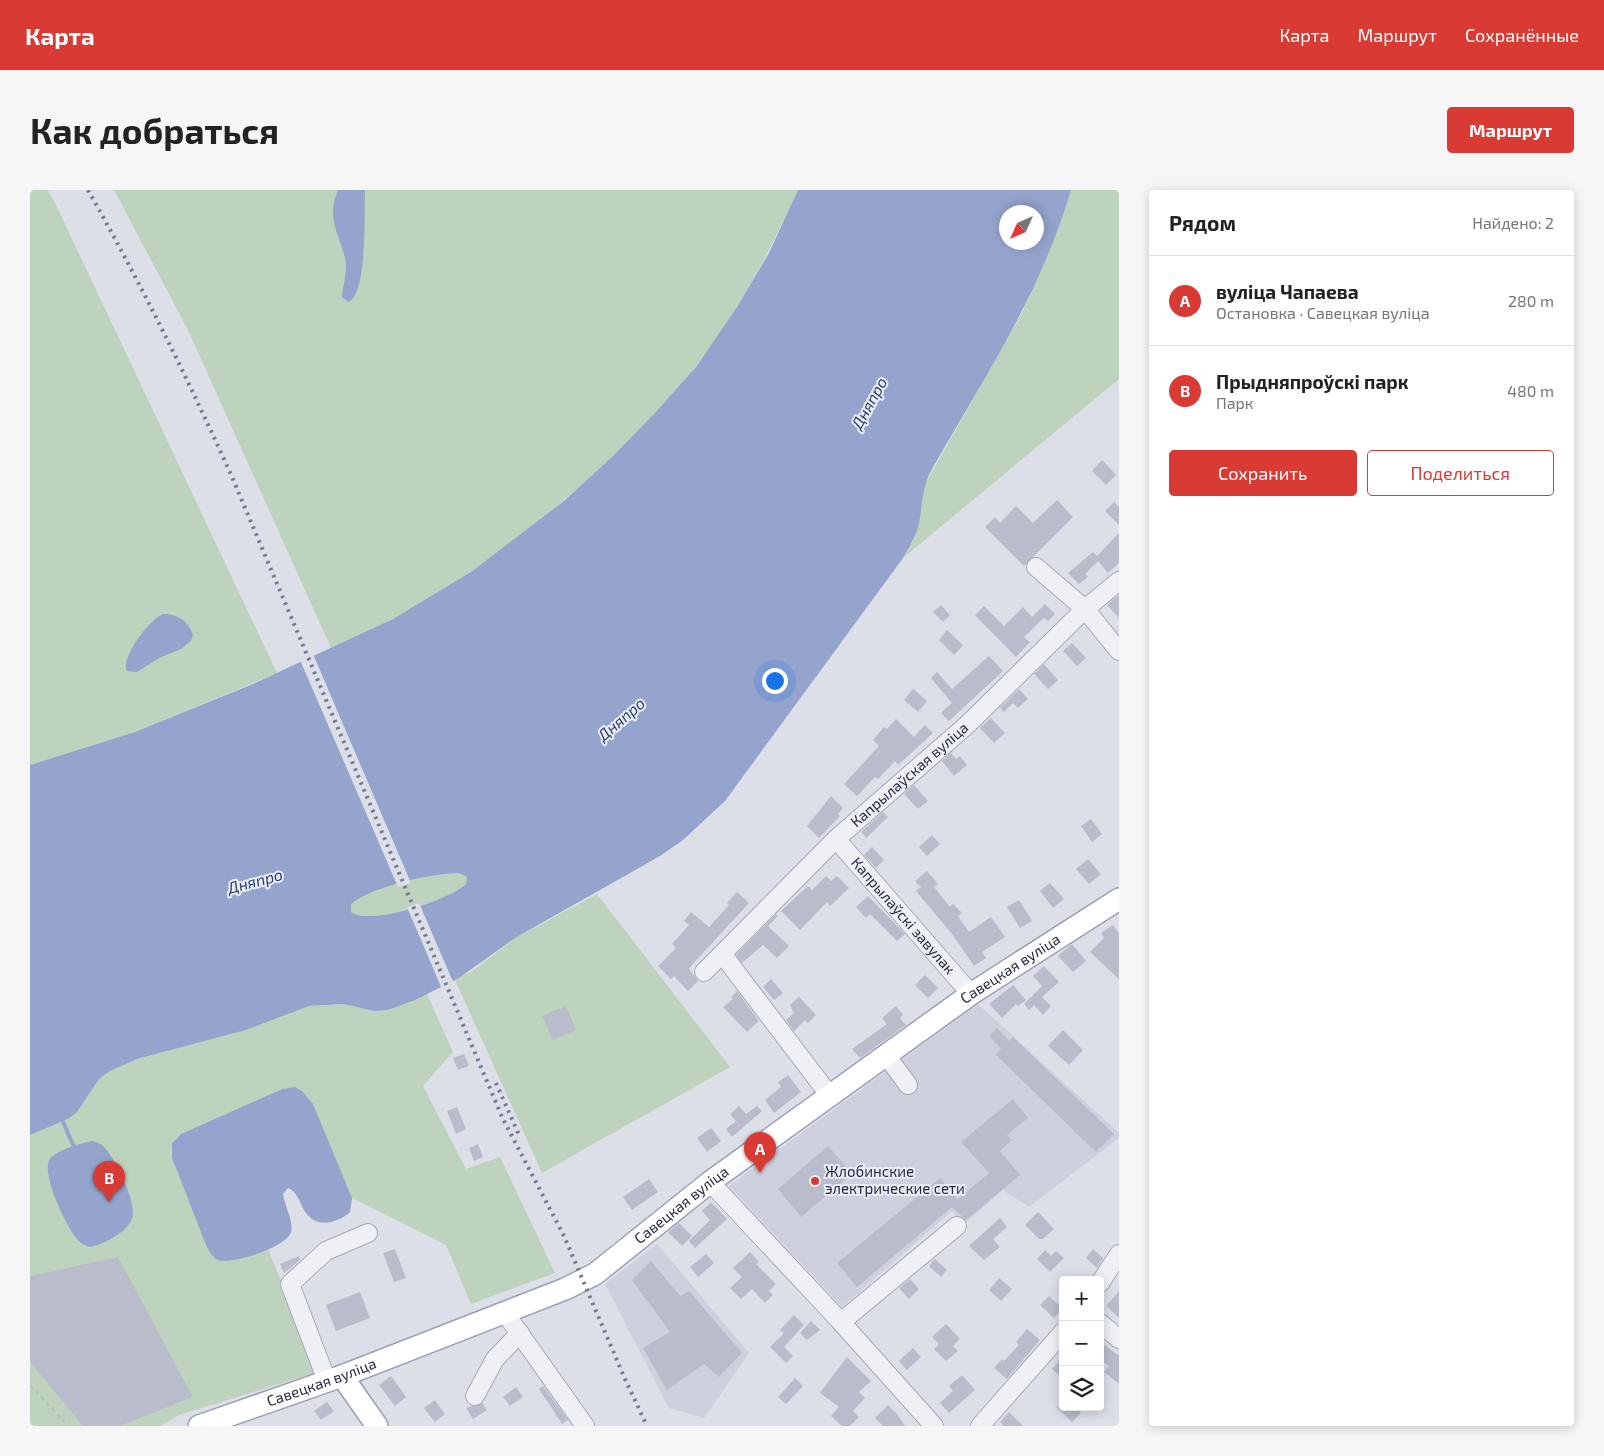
<!DOCTYPE html>
<html lang="ru">
<head>
<meta charset="utf-8">
<style>
	body { margin:0; font-family:"Exo 2",sans-serif; background:#f6f6f6; color:#222 }
	.controls { position:absolute; right:15px; bottom:15px; display:grid; overflow:hidden; border-radius:5px; box-shadow:0 2px 12px #0003 }
	.controls button { width:45px; height:45px; display:grid; place-items:center; padding:0; border:0; border-bottom:1px solid #e0e0e0; background:#fff; color:#222; font:25px sans-serif }
	.compass { position:absolute; left:969px; top:15px; width:45px; height:45px; border-radius:50%; background:#fff; box-shadow:0 2px 12px #0003; rotate:225deg }
	.you { position:absolute; left:744px; top:490px; width:18px; height:18px; margin:-12px; border:4px solid #fff; border-radius:50%; background:#1a73e8; box-shadow:0 0 0 8px #1a73e833 }
	.badge { display:grid; place-items:center; width:32px; height:32px; border-radius:50%; background:#da3a34; color:#fff; font-size:16px; font-weight:700 }
	.pin { position:absolute; translate:-50% -41px; filter:drop-shadow(0 1px 2px #0008) }
	.pin::after { content:''; position:absolute; top:26px; width:18px; height:15px; background:inherit; clip-path:polygon(0 0,100% 0,50% 100%) }
	.list { margin:0; padding:0; list-style:none }
	h2 { display:flex; justify-content:space-between; align-items:center; height:65px; margin:0; padding:0 20px; font-size:21px }
	h2 small { font-size:16px; font-weight:400; color:#767676 }
	.list li { display:grid; grid-template-columns:32px 1fr auto; gap:15px; align-items:center; box-sizing:border-box; height:90px; padding:0 20px; border-top:1px solid #e0e0e0 }
	.list b { display:block; font-size:19px; white-space:nowrap }
	.list p { margin:0; font-size:16px; white-space:nowrap; color:#767676 }
	.list em { font-size:16px; font-style:normal; color:#767676 }
	.actions { display:flex; gap:10px; padding:15px 20px }
	.actions a { flex:1; padding:11px 0; border:1px solid #da3a34; border-radius:5px; text-align:center; font-size:18px; color:#da3a34 }
	.actions .main { background:#da3a34; color:#fff }
	.icon { flex:none; width:28px; height:28px; fill:none; stroke:currentColor; stroke-width:2; stroke-linecap:round; stroke-linejoin:round }
	.map { position:relative; flex:none; width:1089px; height:1236px; overflow:hidden; border-radius:5px }
	header { display:flex; align-items:center; gap:30px; box-sizing:border-box; height:70px; padding:0 25px; background:#da3a34; color:#fff }
	header strong { font-size:24px }
	nav { display:flex; gap:28px; margin-inline-start:auto; font-size:18px }
	.intro { display:flex; align-items:center; justify-content:space-between; box-sizing:border-box; height:120px; padding:0 30px }
	h1 { margin:0; font-size:35px }
	.button { padding:12px 22px; border-radius:5px; background:#da3a34; color:#fff; font-size:18px; font-weight:700 }
	main { display:flex; gap:30px; padding:0 30px }
	aside { flex:1; background:#fff; border-radius:5px; box-shadow:0 2px 12px #0003 }
	.map>svg:first-child { display:block }
	.built { fill:#ced1dd }
	.green { fill:#bed3bd }
	.water { fill:#94a4cc; fill-rule:evenodd }
	.pier { fill:#dcdfe8 }
	.lines { fill:none; stroke-linecap:round; stroke-linejoin:round }
	.stream { stroke:#94a4cc; stroke-width:4 }
	.building { fill:#b9bdcb }
	.minor-casing { stroke:#a5a9b6; stroke-width:20 }
	.major-casing { stroke:#9ba0b5; stroke-width:24 }
	.path { stroke:#babdc7; stroke-width:2; stroke-dasharray:4 4; stroke-linecap:butt }
	.minor { stroke:#eff0f6; stroke-width:18 }
	.major { stroke:#fff; stroke-width:21 }
	.rail { stroke:#747a93; stroke-width:4; stroke-dasharray:2.5 5; stroke-linecap:butt }
	.poi-dot { fill:#da3a34; stroke:#eceef6; stroke-width:2 }
	.labels { text-anchor:middle; stroke-width:4; stroke-linejoin:round; paint-order:stroke }
	.street-label { font-size:15px; fill:#252a40; stroke:#eceef6 }
	.poi-label { font-size:15px; fill:#252a40; stroke:#eceef6; text-anchor:start }
	.water-label { font-size:16px; font-style:italic; fill:#2b3f77; stroke:#eceef6 }
</style>
</head>
<body>
<header>
<strong>Карта</strong>
<nav><a>Карта</a><a>Маршрут</a><a>Сохранённые</a></nav>
</header>
<div class="intro"><h1>Как добраться</h1><a class="button">Маршрут</a></div>
<main>
<div class="map">
<svg width="1089" height="1236" viewBox="0 0 1089 1236">
	<rect width="100%" height="100%" fill="#dcdfe8"/>
	<g class="built">
		<polygon points="948,814 1089,943 1089,948 999,1017 973,1000 934,1034 922,1021 812,1117 699,996"/>
		<polygon points="627,1054 719,1163 674,1228 639,1218 575,1094"/>
	</g>
	<g class="green">
		<polygon points="0,0 18,0 27,17 247,483 105,542 0,575"/>
		<path d="M 84,0 L 768,0 C 740,62 708,121 666,176 C 647,201 625,224 603,246 C 532,317 452,382 363,429 C 343,440 322,448 301,458 L 158,140 Z"/>
		<polygon points="1041,0 1089,0 1089,189 873,368 888,337 894,296 992,123 1028,38"/>
		<path d="M 429,683 L 437,687 L 436,694 C 419,710 341,736 321,722 L 320,714 C 341,697 403,683 429,683 Z"/>
		<polygon points="567,704 700,877 512,983 425,790 445,779 485,748"/>
		<path d="M 397,804 L 423,862 L 393,896 L 436,979 L 470,967 L 525,1083 L 441,1114 L 416,1055 L 322,1008 L 278,907 L 258,898 L 252,899 L 151,944 C 142,950 141,957 142,968 L 188,1069 L 201,1070 L 238,1059 L 288,1182 L 149,1225 L 131,1236 L 0,1236 L 0,945 L 38,929 L 47,922 L 69,889 L 80,881 L 107,869 L 216,840 L 279,816 L 313,814 L 344,821 L 358,820 Z"/>
	</g>
	<g class="water">
		<path d="M 308,0 L 335,0 C 334,20 338,105 318,112 L 312,107 C 313,94 318,80 315,68 C 308,41 296,29 308,0 Z"/>
		<path d="M 768,0 L 1041,0 C 1010,105 955,186 902,279 C 891,298 893,317 888,338 C 884,349 878,359 873,368 L 695,611 L 653,650 L 630,666 L 485,748 L 429,788 L 385,810 L 358,820 L 344,821 L 313,814 L 279,816 L 216,840 L 107,869 L 80,881 L 69,889 L 47,922 L 38,929 L 0,945 L 0,575 L 105,542 L 223,494 L 363,429 L 441,382 L 534,311 L 584,265 L 625,223 L 666,177 L 707,117 L 739,63 ZM 976,22 L 1006,22 L 1006,52 L 976,52 ZM 429,683 L 437,687 L 436,694 C 419,710 341,736 321,722 L 321,714 C 341,697 403,683 429,683 Z"/>
		<path d="M 133,424 C 147,424 159,431 163,445 L 161,451 L 151,459 L 129,468 L 107,482 L 97,481 C 90,468 120,429 133,424 Z"/>
		<path d="M 265,897 L 272,901 L 283,914 L 322,1008 L 320,1022 C 309,1032 288,1039 277,1024 C 270,1016 269,1002 258,998 L 253,1004 C 254,1015 264,1031 261,1042 C 257,1057 202,1075 188,1070 C 182,1067 179,1061 176,1055 L 142,968 L 142,953 L 151,944 L 252,899 Z"/>
		<path d="M 62,951 C 67,952 72,954 75,958 C 86,970 108,1015 102,1029 C 97,1042 74,1054 61,1057 C 56,1056 51,1054 48,1050 C 37,1038 10,983 20,969 C 27,960 51,953 62,951 Z"/>
	</g>
	<g class="pier">
		<polygon points="283,464 381,693 368,697 270,470"/>
		<polygon points="389,713 424,794 412,799 377,717"/>
	</g>
	<g class="lines">
		<polyline class="stream" points="31,927 44,957"/>
	</g>
	<g class="building">
		<polygon points="1072,270 1086,285 1076,295 1062,281"/>
		<polygon points="1027,310 1043,327 994,376 955,337 965,327 970,333 986,316 1003,333"/>
		<polygon points="1084,312 1089,317 1089,335 1075,321"/>
		<polygon points="1089,343 1089,373 1078,383 1068,371 1055,384 1058,387 1049,394 1038,383 1063,362 1067,366"/>
		<polygon points="1089,405 1089,428 1077,415"/>
		<polygon points="1015,414 1025,424 1018,431 1014,428 994,447 1000,452 986,467 945,425 954,416 974,436 993,417 1002,427"/>
		<polygon points="911,415 920,425 913,432 903,422"/>
		<polygon points="917,440 933,455 924,465 909,450"/>
		<polygon points="1042,453 1056,468 1047,476 1033,461"/>
		<polygon points="959,466 973,481 919,531 911,523 922,513 901,488 907,482 922,499"/>
		<polygon points="1014,474 1028,490 1018,499 1004,484"/>
		<polygon points="883,499 897,511 888,522 874,510"/>
		<polygon points="989,499 998,509 988,518 983,513 974,522 970,518"/>
		<polygon points="961,528 975,543 964,553 950,538"/>
		<polygon points="866,529 884,547 895,535 903,543 868,575 865,571 848,589 845,587 827,606 814,594 849,556 843,550 854,537 857,539"/>
		<polygon points="921,563 926,569 930,566 937,575 924,586 912,571"/>
		<polygon points="884,595 898,611 888,619 874,604"/>
		<polygon points="801,606 813,618 808,624 810,626 789,648 777,636"/>
		<polygon points="853,622 858,627 836,648 831,642"/>
		<polygon points="1061,629 1072,644 1062,652 1051,636"/>
		<polygon points="902,645 910,654 897,666 889,657"/>
		<polygon points="842,657 854,670 846,678 834,665"/>
		<polygon points="1058,669 1071,684 1059,694 1046,679"/>
		<polygon points="897,681 908,694 904,697 920,717 923,714 932,723 928,726 939,742 961,727 975,747 952,762 956,768 944,776 922,744 886,701 891,697 885,691"/>
		<polygon points="796,686 801,691 807,686 819,698 800,716 797,712 770,740 751,721 778,696 782,700"/>
		<polygon points="1020,693 1034,709 1023,718 1010,701"/>
		<polygon points="707,702 719,713 661,776 659,779 668,791 658,801 644,786 641,789 628,776 646,758 642,754 659,735 654,731 661,722 679,737 699,715 697,713"/>
		<polygon points="838,706 875,744 867,751 840,724 836,728 826,717"/>
		<polygon points="989,710 1002,731 990,738 977,717"/>
		<polygon points="746,724 748,726 738,736 759,756 747,768 733,755 712,773 706,765"/>
		<polygon points="1083,735 1089,743 1089,789 1060,762 1074,748 1071,743"/>
		<polygon points="1042,754 1056,771 1043,782 1028,766"/>
		<polygon points="1014,776 1029,792 1012,807 1021,816 1013,825 1004,815 999,820 994,814 1012,796 1003,786"/>
		<polygon points="895,785 908,798 898,808 885,795"/>
		<polygon points="741,789 753,803 744,810 733,797"/>
		<polygon points="983,795 996,810 988,816 986,814 972,828 959,814"/>
		<polygon points="707,801 729,831 717,842 693,817 703,809 701,807"/>
		<polygon points="769,807 786,825 778,833 775,830 764,841 756,830 764,823 760,815"/>
		<polygon points="536,816 546,840 523,850 512,826"/>
		<polygon points="866,816 873,825 870,828 876,835 830,868 822,859 857,834 852,828"/>
		<polygon points="967,838 979,851 983,847 1084,944 1066,962 966,865 971,859 959,846"/>
		<polygon points="1033,840 1053,860 1039,875 1018,856"/>
		<polygon points="434,864 439,876 428,880 423,868"/>
		<polygon points="758,885 771,902 744,923 735,910 751,897 748,892"/>
		<polygon points="983,909 998,928 977,945 982,950 970,961 990,985 936,1030 922,1017 827,1097 807,1073 910,988 928,1009 959,983 931,952"/>
		<polygon points="709,916 716,924 727,916 732,921 702,947 696,939 706,931 700,924"/>
		<polygon points="427,917 436,939 426,944 417,921"/>
		<polygon points="681,938 691,951 677,962 667,948"/>
		<polygon points="448,954 453,967 444,971 439,958"/>
		<polygon points="798,956 822,984 771,1027 748,999"/>
		<polygon points="619,989 628,1002 602,1020 593,1007"/>
		<polygon points="681,1012 697,1029 665,1058 659,1051 680,1030 672,1021"/>
		<polygon points="1008,1022 1024,1039 1013,1049 1009,1049 995,1035"/>
		<polygon points="970,1028 977,1037 963,1049 970,1057 954,1070 939,1056"/>
		<polygon points="649,1033 662,1046 652,1056 638,1042"/>
		<polygon points="365,1059 376,1088 364,1092 353,1063"/>
		<polygon points="1063,1059 1073,1068 1067,1078 1056,1068"/>
		<polygon points="1015,1060 1021,1066 1026,1061 1034,1068 1020,1082 1007,1069"/>
		<polygon points="720,1062 729,1072 726,1074 746,1094 739,1101 743,1105 735,1113 722,1099 711,1109 700,1098 712,1087 703,1078"/>
		<polygon points="676,1064 684,1073 668,1087 660,1077"/>
		<polygon points="269,1066 270,1070 254,1083 250,1074"/>
		<polygon points="88,1067 163,1207 90,1236 53,1236 0,1172 0,1086"/>
		<polygon points="905,1069 917,1080 911,1087 899,1076"/>
		<polygon points="621,1071 650,1106 659,1101 712,1163 689,1187 674,1174 637,1200 613,1158 640,1142 602,1090"/>
		<polygon points="969,1088 982,1099 971,1111 959,1100"/>
		<polygon points="880,1089 889,1099 879,1109 869,1098"/>
		<polygon points="1089,1101 1089,1128 1076,1116"/>
		<polygon points="330,1102 340,1128 306,1141 296,1115"/>
		<polygon points="1019,1106 1033,1119 1024,1128 1010,1115"/>
		<polygon points="764,1125 774,1135 754,1157 763,1166 756,1173 740,1157 754,1143 750,1140"/>
		<polygon points="781,1131 790,1140 777,1150 770,1143"/>
		<polygon points="916,1134 930,1149 923,1156 928,1161 916,1171 904,1159 909,1154 902,1147"/>
		<polygon points="997,1139 1010,1150 977,1189 964,1178 972,1169 974,1171 989,1155 986,1152"/>
		<polygon points="1070,1152 1088,1165 1089,1164 1089,1194 1074,1182 1079,1176 1070,1170"/>
		<polygon points="883,1158 891,1167 877,1180 869,1171"/>
		<polygon points="817,1167 841,1191 829,1202 835,1208 823,1221 829,1227 820,1236 812,1236 801,1226 809,1217 790,1203"/>
		<polygon points="1033,1167 1033,1189 1022,1179"/>
		<polygon points="932,1185 945,1200 919,1223 910,1213 923,1201 919,1196"/>
		<polygon points="361,1186 376,1207 365,1216 349,1195"/>
		<polygon points="765,1188 773,1196 756,1214 748,1207"/>
		<polygon points="513,1196 538,1230 532,1234 509,1199"/>
		<polygon points="486,1197 493,1207 480,1216 473,1207"/>
		<polygon points="405,1210 415,1224 405,1232 394,1218"/>
		<polygon points="297,1212 304,1221 291,1230 284,1221"/>
		<polygon points="452,1213 457,1220 443,1229 436,1218"/>
		<polygon points="858,1215 867,1224 875,1236 853,1236 845,1228"/>
		<polygon points="1026,1217 1045,1217 1051,1223 1042,1232"/>
		<polygon points="979,1222 993,1236 974,1236 970,1232"/>
	</g>
	<g class="lines">
		<g class="minor-casing">
			<g id="minor">
				<polyline points="1006,377 1055,419 1089,461"/>
				<path id="s1" d="M 806,649 L 941,804"/>
				<polyline points="693,765 800,906"/>
				<path id="s2" d="M 674,782 L 806,649 L 938,534 L 1055,419 L 1089,391"/>
				<polyline points="856,865 878,895"/>
				<polyline points="680,992 811,1132 904,1236"/>
				<polyline points="1070,1093 1089,1064"/>
				<polyline points="475,1123 555,1236"/>
				<polyline points="811,1132 927,1036"/>
				<polyline points="1070,1133 1089,1149"/>
				<polyline points="297,1191 260,1094 296,1061 338,1043"/>
				<polyline points="445,1206 465,1169 490,1143"/>
				<polyline points="950,1236 1033,1142"/>
			</g>
		</g>
		<g class="major-casing">
			<g id="major">
				<polyline points="312,1186 347,1236"/>
				<path id="s3" d="M 169,1236 L 312,1186 L 535,1099 L 565,1084 L 680,992 L 941,804 L 1089,709"/>
			</g>
		</g>
		<polyline class="path" points="0,1195 38,1236"/>
		<use href="#minor" class="minor"/>
		<use href="#major" class="major"/>
		<g class="rail">
			<path d="M 58,0 C 111,94 158,189 202,287 L 472,927 L 534,1046 L 595,1189 L 617,1236"/>
			<polyline points="466,893 489,945"/>
		</g>
	</g>
	<circle class="poi-dot" cx="785" cy="991" r="5"/>
	<g class="labels">
		<g class="street-label">
			<text dy="5" stroke="none"><textPath href="#s2" startOffset="285">Капрылаўская вуліца</textPath></text>
			<text dy="5" stroke="none"><textPath href="#s1" startOffset="102">Капрылаўскі завулак</textPath></text>
			<text dy="5" stroke="none"><textPath href="#s3" startOffset="940">Савецкая вуліца</textPath></text>
			<text dy="5" stroke="none"><textPath href="#s3" startOffset="535">Савецкая вуліца</textPath></text>
			<text dy="5" stroke="none"><textPath href="#s3" startOffset="130">Савецкая вуліца</textPath></text>
		</g>
		<g class="poi-label">
			<text x="795" y="987">Жлобинские<tspan x="795" dy="17">электрические сети</tspan></text>
		</g>
		<g class="water-label">
			<text transform="translate(839 213) rotate(-61)" y="6">Дняпро</text>
			<text transform="translate(591 529) rotate(-41)" y="6">Дняпро</text>
			<text transform="translate(225 691) rotate(-15)" y="6">Дняпро</text>
		</g>
	</g>
</svg>
<div class="controls">
<button>+</button>
<button>−</button>
<button><svg class="icon" aria-label="layers" viewBox="0 0 24 24"><path d="M12 4l9 5-9 5-9-5zM3 14l9 5 9-5"/></svg></button>
</div>
<svg class="compass" viewBox="-18 -18 36 36"><path d="M0-13l5 13h-10z" fill="#e53935"/><path d="M0 13l5-13h-10z" fill="#767676"/></svg>
<div class="you"></div>
<div class="pin badge" style="left:730px;top:983px">A</div>
<div class="pin badge" style="left:79px;top:1012px">B</div>
</div>
<aside>
<h2>Рядом<small>Найдено: 2</small></h2>
<ul class="list">
<li><span class="badge">A</span><div><b>вуліца Чапаева</b><p>Остановка · Савецкая вуліца</p></div><em>280 m</em></li>
<li><span class="badge">B</span><div><b>Прыдняпроўскі парк</b><p>Парк</p></div><em>480 m</em></li>
</ul>
<div class="actions"><a class="main">Сохранить</a><a>Поделиться</a></div>
</aside>
</main>
</body>
</html>
